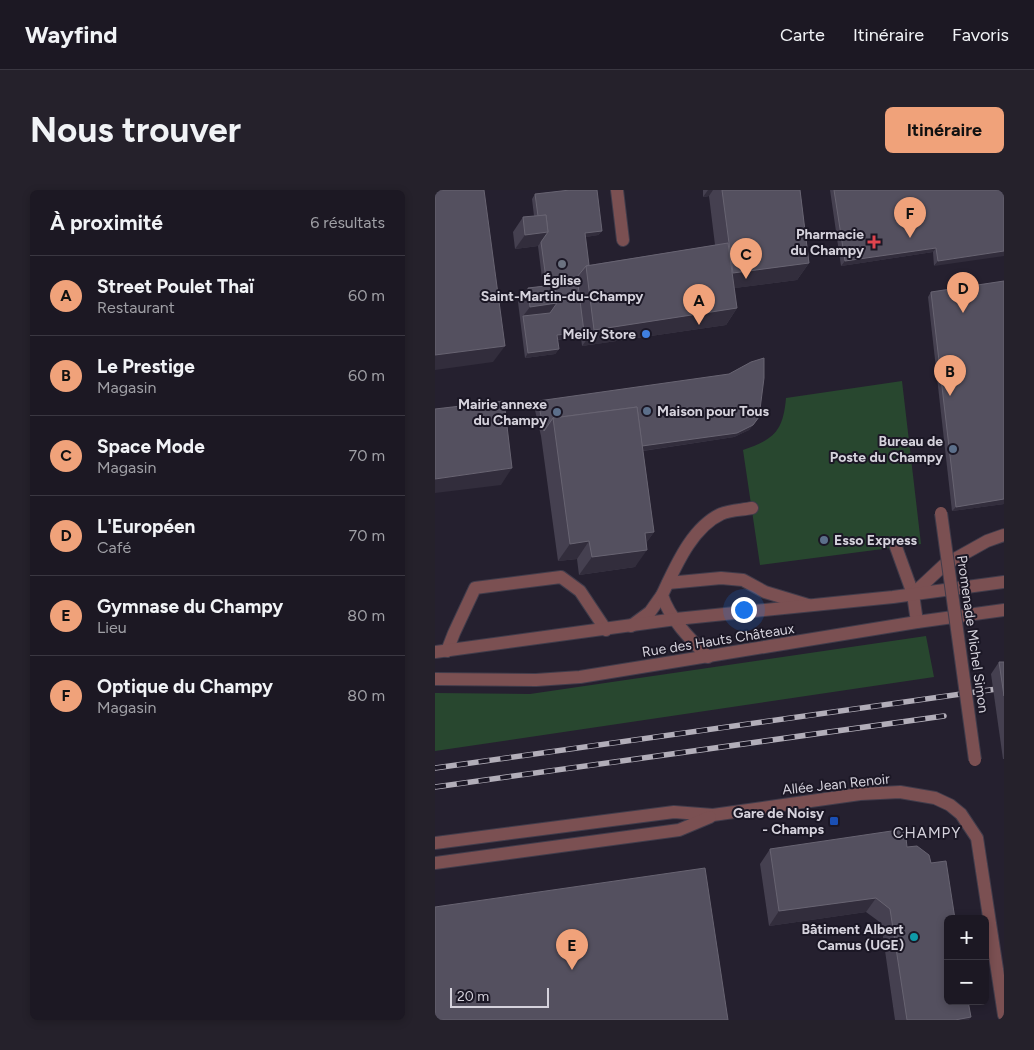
<!DOCTYPE html>
<html lang="fr">
<head>
<meta charset="utf-8">
<style>
	body { margin:0; font-family:Figtree,sans-serif; background:#25212b; color:#f1f3f6 }
	.controls { position:absolute; right:15px; bottom:15px; display:grid; overflow:hidden; border-radius:8px; box-shadow:0 2px 8px #0003 }
	.controls button { width:45px; height:45px; display:grid; place-items:center; padding:0; border:0; border-bottom:1px solid #3a3741; background:#1c1823; color:#f1f3f6; font:25px sans-serif }
	.scale { position:absolute; left:15px; bottom:12px; width:99px; box-sizing:border-box; padding-left:5px; border:2px solid #d5d2dc; border-top:0; font-size:14px; line-height:18px; white-space:nowrap; color:#d5d2dc; -webkit-text-stroke:4px #1b1725; paint-order:stroke }
	.you { position:absolute; left:308px; top:419px; width:18px; height:18px; margin:-12px; border:4px solid #fff; border-radius:50%; background:#1a73e8; box-shadow:0 0 0 8px #1a73e833 }
	.badge { display:grid; place-items:center; width:32px; height:32px; border-radius:50%; background:#f0a27a; color:#111; font-size:16px; font-weight:700 }
	.pin { position:absolute; translate:-50% -41px; filter:drop-shadow(0 1px 2px #0008) }
	.pin::after { content:''; position:absolute; top:26px; width:18px; height:15px; background:inherit; clip-path:polygon(0 0,100% 0,50% 100%) }
	.list { margin:0; padding:0; list-style:none }
	h2 { display:flex; justify-content:space-between; align-items:center; height:65px; margin:0; padding:0 20px; font-size:21px }
	h2 small { font-size:16px; font-weight:400; color:#a0a0a6 }
	.list li { display:grid; grid-template-columns:32px 1fr auto; gap:15px; align-items:center; box-sizing:border-box; height:80px; padding:0 20px; border-top:1px solid #3a3741 }
	.list b { display:block; font-size:19px; white-space:nowrap }
	.list p { margin:0; font-size:16px; white-space:nowrap; color:#a0a0a6 }
	.list em { font-size:16px; font-style:normal; color:#a0a0a6 }
	.map { position:relative; flex:none; width:569px; height:830px; overflow:hidden; border-radius:8px }
	header { display:flex; align-items:center; gap:30px; box-sizing:border-box; height:70px; padding:0 25px; background:#1c1823; border-bottom:1px solid #3a3741 }
	header strong { font-size:24px }
	nav { display:flex; gap:28px; margin-inline-start:auto; font-size:18px }
	.intro { display:flex; align-items:center; justify-content:space-between; box-sizing:border-box; height:120px; padding:0 30px }
	h1 { margin:0; font-size:35px }
	.button { padding:12px 22px; border-radius:8px; background:#f0a27a; color:#111; font-size:18px; font-weight:700 }
	main { display:flex; gap:30px; padding:0 30px }
	aside { flex:1; background:#1c1823; border-radius:8px; box-shadow:0 2px 8px #0003 }
	.map>svg:first-child { display:block }
	.green { fill:#28472f }
	.lines { fill:none; stroke-linecap:round; stroke-linejoin:round }
	.service-casing { stroke:#413c4b; stroke-width:14 }
	.tertiary-casing { stroke:#413c4b; stroke-width:14 }
	.service { stroke:#7b5052; stroke-width:12 }
	.tertiary { stroke:#7b5052; stroke-width:12 }
	.rail-casing { stroke:#b2aeb9; stroke-width:5.5 }
	.rail { stroke:#1b1725; stroke-width:4; stroke-dasharray:11; stroke-linecap:butt }
	.pedestrian-bridge-casing { stroke:#413c4b; stroke-width:14; stroke-linecap:butt }
	.pedestrian-bridge { stroke:#7b5052; stroke-width:12 }
	.wall { fill:#454050 }
	.shaded-wall { fill:#322d3c }
	.building { fill:#54505f; stroke:#686472 }
	.health-dot { fill:#e0444e; stroke:#1b1725; stroke-width:2 }
	.worship-dot { fill:#6b7280; stroke:#1b1725; stroke-width:2 }
	.shop-dot { fill:#3f7fe0; stroke:#1b1725; stroke-width:2 }
	.service-dot { fill:#5c6f8a; stroke:#1b1725; stroke-width:2 }
	.transit-dot { fill:#1a4fb4; stroke:#1b1725; stroke-width:2 }
	.culture-dot { fill:#0f9aa8; stroke:#1b1725; stroke-width:2 }
	.labels { text-anchor:middle; stroke-width:4; stroke-linejoin:round; paint-order:stroke }
	.poi-label { font-size:14px; font-weight:bold; fill:#d5d2dc; stroke:#1b1725; text-anchor:end }
	.street-label { font-size:14px; fill:#d5d2dc; stroke:#1b1725 }
	.neighbourhood-label { font-size:15px; letter-spacing:1px; fill:#d5d2dc; stroke:#1b1725 }
</style>
</head>
<body>
<header>
<strong>Wayfind</strong>
<nav><a>Carte</a><a>Itinéraire</a><a>Favoris</a></nav>
</header>
<div class="intro"><h1>Nous trouver</h1><a class="button">Itinéraire</a></div>
<main>
<aside>
<h2>À proximité<small>6 résultats</small></h2>
<ul class="list">
<li><span class="badge">A</span><div><b>Street Poulet Thaï</b><p>Restaurant</p></div><em>60 m</em></li>
<li><span class="badge">B</span><div><b>Le Prestige</b><p>Magasin</p></div><em>60 m</em></li>
<li><span class="badge">C</span><div><b>Space Mode</b><p>Magasin</p></div><em>70 m</em></li>
<li><span class="badge">D</span><div><b>L'Européen</b><p>Café</p></div><em>70 m</em></li>
<li><span class="badge">E</span><div><b>Gymnase du Champy</b><p>Lieu</p></div><em>80 m</em></li>
<li><span class="badge">F</span><div><b>Optique du Champy</b><p>Magasin</p></div><em>80 m</em></li>
</ul>
</aside>
<div class="map">
<svg width="569" height="830" viewBox="0 0 569 830">
	<rect width="100%" height="100%" fill="#25202f"/>
	<g class="green">
		<path d="M 467,191 L 486,354 L 325,375 L 308,260 C 339,249 348,242 351,208 Z"/>
		<polygon points="491,446 499,487 0,561 0,503 95,504"/>
	</g>
	<g class="lines">
		<g class="service-casing">
			<g id="service">
				<polyline points="182,0 188,50"/>
				<polyline points="461,357 478,404 482,432"/>
				<polyline points="233,393 286,388 308,390 330,402 373,415"/>
				<polyline points="478,404 509,375 552,351 569,345"/>
				<polyline points="196,436 215,422 227,405"/>
				<polyline points="12,461 19,443 40,398 126,387 145,401 171,440"/>
				<path d="M 273,467 C 256,450 234,428 227,405 C 240,378 256,338 286,324 C 295,320 307,320 317,318"/>
				<polyline points="0,653 239,622 278,625 425,604 465,602 500,608 515,615 526,624 542,648 569,825"/>
				<polyline points="0,673 244,640 275,627"/>
			</g>
		</g>
		<g class="tertiary-casing">
			<g id="tertiary">
				<polyline points="0,462 241,429 458,407 569,392"/>
				<polyline points="0,489 101,490 145,487 482,432 569,420"/>
			</g>
		</g>
		<use href="#service" class="service"/>
		<use href="#tertiary" class="tertiary"/>
		<g class="rail-casing">
			<g id="rail">
				<polyline points="0,578 569,498"/>
				<polyline points="0,597 509,526"/>
			</g>
		</g>
		<use href="#rail" class="rail"/>
		<g class="pedestrian-bridge-casing">
			<polyline id="pedestrian-bridge" points="506,323 540,570"/>
		</g>
		<use href="#pedestrian-bridge" class="pedestrian-bridge"/>
	</g>
	<g class="wall">
		<polygon points="268,0 365,0 374,73 362,90 299,98 302,118 291,135 147,156 146,147 122,150 124,159 120,164 90,168 83,112 93,98 108,96 103,56 80,59 78,42 88,27 99,26 97,9 100,4 167,41 163,45 150,47 154,75 280,55 274,6 268,7"/>
		<polygon points="395,0 569,0 499,76 498,62 406,76"/>
		<polygon points="496,102 569,314 517,321 493,107"/>
		<polygon points="103,211 324,227 314,240 299,247 208,261 219,342 211,353 200,377 144,385 142,369 123,371 106,246 99,216"/>
		<polygon points="564,472 569,472 569,569 568,569 556,484"/>
		<polygon points="472,657 534,830 460,830 446,733 431,722 334,736 325,674 335,659"/>
	</g>
	<g class="shaded-wall">
		<polygon points="273,0 278,0 274,6 268,7"/>
		<polygon points="167,41 163,45 146,48 150,43"/>
		<polygon points="113,42 103,56 80,59 90,45"/>
		<polygon points="501,58 498,62 406,76 410,71"/>
		<polygon points="569,61 569,66 499,76 503,71"/>
		<polygon points="374,73 362,90 285,100 298,83"/>
		<polygon points="122,113 112,128 88,126 95,117"/>
		<polygon points="302,118 291,135 147,156 159,140"/>
		<polygon points="149,142 146,147 118,150 122,145"/>
		<polygon points="70,156 58,172 0,180 0,165"/>
		<polygon points="124,159 120,164 90,168 93,163"/>
		<polygon points="318,235 314,240 299,247 193,263 197,258"/>
		<polygon points="77,278 66,295 0,303 0,289"/>
		<polygon points="569,309 569,314 517,321 521,317"/>
		<polygon points="219,342 206,360 210,343"/>
		<polygon points="154,351 142,369 123,371 135,354"/>
		<polygon points="212,360 200,377 144,385 157,367"/>
		<polygon points="441,708 431,722 334,736 344,721"/>
		<polygon points="536,827 534,830 520,830"/>
	</g>
	<g class="building">
		<polygon points="0,0 49,0 70,156 0,165"/>
		<polygon points="135,0 162,0 167,41 150,43 154,75 151,76 142,87 149,142 122,145 124,159 93,163 88,126 115,123 122,113 119,95 112,96 106,52 113,42 111,25 103,26 100,4"/>
		<polygon points="287,0 365,0 374,73 298,83"/>
		<polygon points="399,0 569,0 569,61 503,71 501,58 410,71"/>
		<polygon points="111,25 113,42 90,45 88,27"/>
		<polygon points="293,53 302,118 159,140 151,76"/>
		<polygon points="569,91 569,309 521,317 496,102"/>
		<polygon points="119,95 122,113 95,117 93,98"/>
		<polygon points="329,168 329,188 324,227 318,235 302,243 207,256 202,217 118,228 109,241 103,211 294,184 316,172"/>
		<polygon points="69,211 77,278 0,289 0,219"/>
		<polygon points="202,217 219,342 210,343 212,360 157,367 154,351 135,354 118,228"/>
		<polygon points="564,472 569,472 569,506"/>
		<polygon points="470,639 472,657 482,656 494,665 496,673 511,671 520,729 513,729 513,811 533,811 536,827 520,830 472,830 455,719 441,708 344,721 335,659"/>
		<polygon points="270,678 293,830 0,830 0,717"/>
	</g>
	<path class="health-dot" d="M436.5 44.5h5v5h5v5h-5v5h-5v-5h-5v-5h5z"/>
	<circle class="worship-dot" cx="127" cy="74" r="5"/>
	<circle class="shop-dot" cx="211" cy="144" r="5"/>
	<g class="service-dot">
		<circle cx="212" cy="221" r="5"/>
		<circle cx="122" cy="222" r="5"/>
		<circle cx="518" cy="259" r="5"/>
		<circle cx="389" cy="350" r="5"/>
	</g>
	<rect class="transit-dot" x="394" y="626" width="10" height="10" rx="2.5"/>
	<circle class="culture-dot" cx="479" cy="747" r="5"/>
	<g class="labels">
		<g class="poi-label">
			<text x="429" y="49">Pharmacie<tspan x="429" dy="16">du Champy</tspan></text>
			<text x="127" y="95" text-anchor="middle">Église<tspan x="127" dy="16">Saint-Martin-du-Champy</tspan></text>
			<text x="201" y="149">Meily Store</text>
			<text x="112" y="219">Mairie annexe<tspan x="112" dy="16">du Champy</tspan></text>
			<text x="222" y="226" text-anchor="start">Maison pour Tous</text>
			<text x="508" y="256">Bureau de<tspan x="508" dy="16">Poste du Champy</tspan></text>
			<text x="399" y="355" text-anchor="start">Esso Express</text>
			<text x="389" y="628">Gare de Noisy<tspan x="389" dy="16">- Champs</tspan></text>
			<text x="469" y="744">Bâtiment Albert<tspan x="469" dy="16">Camus (UGE)</tspan></text>
		</g>
		<g class="street-label">
			<text transform="translate(538 444) rotate(82)" y="5">Promenade Michel Simon</text>
			<text transform="translate(283 450) rotate(-9)" y="5">Rue des Hauts Châteaux</text>
			<text transform="translate(401 594) rotate(-6)" y="5">Allée Jean Renoir</text>
		</g>
		<g class="neighbourhood-label">
			<text x="492" y="648">CHAMPY</text>
		</g>
	</g>
</svg>
<div class="controls">
<button>+</button>
<button>−</button>
</div>
<div class="scale">20 m</div>
<div class="you"></div>
<div class="pin badge" style="left:264px;top:135px">A</div>
<div class="pin badge" style="left:515px;top:206px">B</div>
<div class="pin badge" style="left:311px;top:89px">C</div>
<div class="pin badge" style="left:528px;top:123px">D</div>
<div class="pin badge" style="left:137px;top:780px">E</div>
<div class="pin badge" style="left:475px;top:48px">F</div>
</div>
</main>
</body>
</html>
